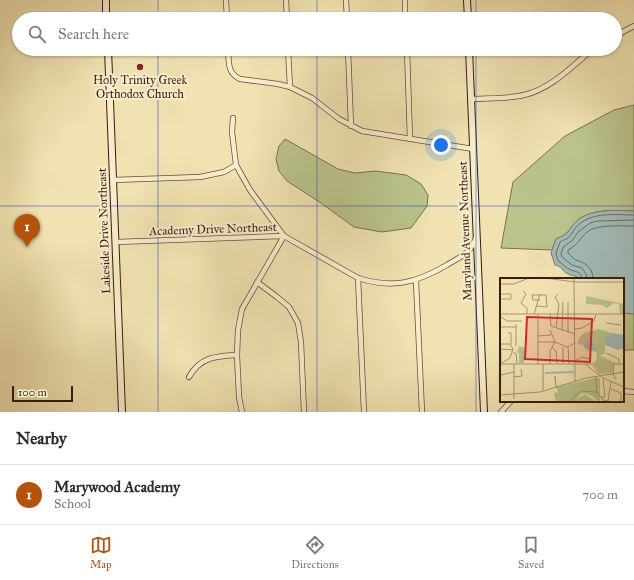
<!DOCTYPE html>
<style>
:root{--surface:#fff;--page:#f7f7f7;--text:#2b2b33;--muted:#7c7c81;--line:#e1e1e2;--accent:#b45309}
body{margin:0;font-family:"IM FELL Great Primer",serif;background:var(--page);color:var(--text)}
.scale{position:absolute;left:12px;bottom:10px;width:61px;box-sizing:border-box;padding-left:4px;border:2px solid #3d1c0f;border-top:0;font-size:11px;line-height:14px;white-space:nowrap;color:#3d1c0f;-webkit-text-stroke:3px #f5edcc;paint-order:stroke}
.you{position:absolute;left:441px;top:145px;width:14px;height:14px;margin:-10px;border:3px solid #fff;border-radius:50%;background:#1a73e8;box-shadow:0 0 0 6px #1a73e833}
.badge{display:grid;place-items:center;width:26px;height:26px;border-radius:50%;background:var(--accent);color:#fff;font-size:13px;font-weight:700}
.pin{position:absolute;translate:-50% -33px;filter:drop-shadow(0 1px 2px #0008)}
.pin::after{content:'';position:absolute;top:21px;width:14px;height:12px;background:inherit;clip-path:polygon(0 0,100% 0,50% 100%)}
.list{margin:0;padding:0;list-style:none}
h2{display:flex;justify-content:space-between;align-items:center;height:52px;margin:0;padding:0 16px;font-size:17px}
h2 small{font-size:13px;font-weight:400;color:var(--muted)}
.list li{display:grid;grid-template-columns:26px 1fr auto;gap:12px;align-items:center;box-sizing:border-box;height:60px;padding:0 16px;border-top:1px solid var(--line)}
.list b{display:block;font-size:15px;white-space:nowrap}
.list p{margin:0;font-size:13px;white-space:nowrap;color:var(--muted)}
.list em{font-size:13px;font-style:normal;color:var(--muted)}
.icon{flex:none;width:22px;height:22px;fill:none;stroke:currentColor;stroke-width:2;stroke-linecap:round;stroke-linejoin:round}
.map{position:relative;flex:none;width:634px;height:412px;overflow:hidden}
.search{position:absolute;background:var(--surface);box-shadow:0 1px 3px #0004;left:12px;right:12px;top:12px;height:44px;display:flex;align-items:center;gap:10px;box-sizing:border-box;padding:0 14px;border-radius:22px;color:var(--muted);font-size:15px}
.sheet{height:112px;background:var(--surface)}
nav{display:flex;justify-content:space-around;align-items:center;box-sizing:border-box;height:56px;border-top:1px solid var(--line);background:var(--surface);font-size:11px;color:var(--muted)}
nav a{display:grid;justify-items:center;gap:2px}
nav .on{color:var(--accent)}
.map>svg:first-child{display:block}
</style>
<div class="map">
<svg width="634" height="412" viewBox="0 0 634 412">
<rect width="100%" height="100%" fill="#f0e3b1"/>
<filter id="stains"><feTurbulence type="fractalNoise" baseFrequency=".005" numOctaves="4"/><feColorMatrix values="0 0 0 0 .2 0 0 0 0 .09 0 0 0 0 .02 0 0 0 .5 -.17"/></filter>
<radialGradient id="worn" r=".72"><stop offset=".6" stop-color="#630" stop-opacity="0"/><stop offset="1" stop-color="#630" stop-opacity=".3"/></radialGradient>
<g fill="#bac48c" stroke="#7c704e">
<path d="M634 105V211C617 210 593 209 579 219 574 223 571 228 567 233 564 236 560 237 556 239L552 250 501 248 513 182 565 136 614 110Z"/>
<path d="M285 139 338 169 355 173 376 171 406 175 421 184 428 195 427 206 411 228 382 232 354 227 321 203 287 181 279 171 276 159 279 146Z"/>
<path d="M623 313 634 314V350H623Z"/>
</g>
<path fill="#a1bbb8" stroke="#797b74" d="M634 211V314L623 313V279H580C574 274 574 277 568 274 562 271 562 266 555 265L551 253 556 239C560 237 564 236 567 233 571 228 574 223 579 219 593 209 617 210 634 211Z"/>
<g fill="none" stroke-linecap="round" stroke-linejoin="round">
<g stroke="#6f6c64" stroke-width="1">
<path d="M582 279C581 271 576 272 571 270 566 268 562 263 558 261L556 253 560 242C563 240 568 239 570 236 574 230 577 225 582 222 596 212 618 215 634 215"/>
<path d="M587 279 586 274 582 268 572 265 562 257 561 253 564 246 572 241 578 232 590 223 598 221 634 220"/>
<path d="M593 279C593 268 586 263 576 260 573 259 571 255 568 253V250C579 244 579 239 587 232 597 224 621 226 634 226"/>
</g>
<g stroke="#6a4e38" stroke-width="6">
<g id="street">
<path d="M226 0 227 19"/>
<path d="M286 0 287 19"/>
<path d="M346 0 347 19"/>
<path d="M405 0V19"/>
<path d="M615 36 634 26"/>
<path d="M228 49C229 62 227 73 240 79L278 84 290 87 312 98 339 119 362 131 473 149"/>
<path d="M288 49 290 87"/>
<path d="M348 49 351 126"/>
<path d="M407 49 410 139"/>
<path d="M471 99C488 98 507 99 524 95 551 89 572 66 593 49"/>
<path d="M233 118 232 132 236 165 250 190 284 236 242 309 238 330 237 355 239 397 242 412"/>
<path d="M113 180 200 177 224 172 236 165"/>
<path d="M116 242 284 236 358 278C393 289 416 283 447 265 454 260 465 256 470 249 473 246 474 242 476 238"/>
<path d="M358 278 364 412"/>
<path d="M416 281 422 412"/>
<path d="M257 282 277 297 289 307 298 323 301 342 304 412"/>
<path d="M189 377C200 357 216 356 237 355"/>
<path d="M623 391 634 392"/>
<path d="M501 412 511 401"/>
</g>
</g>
<g stroke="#3d1c0f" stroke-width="8">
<g id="secondary">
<path d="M106 0V19"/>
<path d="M467 0 468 19"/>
<path d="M108 49 122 412"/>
<path d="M469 49 484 412"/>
</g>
</g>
<use href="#street" stroke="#f5edcc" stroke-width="4.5"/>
<use href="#secondary" stroke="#f5edcc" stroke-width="6"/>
</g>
<path fill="none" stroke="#1d4ed8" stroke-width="1" stroke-opacity="0.55" d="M158 0V19M317 0V19M476 0V19M158 49V412M317 49V412M476 49V412M0 206H634"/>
<circle fill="#8f2418" stroke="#f5edcc" stroke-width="1.5" cx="140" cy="67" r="4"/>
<g text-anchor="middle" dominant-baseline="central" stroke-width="4" stroke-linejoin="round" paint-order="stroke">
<g font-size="12" fill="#3d1c0f" stroke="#f5edcc">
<text x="140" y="80">Holy Trinity Greek<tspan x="140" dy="14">Orthodox Church</tspan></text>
</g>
<g font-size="12" fill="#3d1c0f" stroke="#f5edcc">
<text transform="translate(213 229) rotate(-2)">Academy Drive Northeast</text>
<text transform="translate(104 231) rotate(-92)">Lakeside Drive Northeast</text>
<text transform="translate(465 231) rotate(-92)">Maryland Avenue Northeast</text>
</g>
</g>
<g transform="translate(500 278)">
<rect width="124" height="124" fill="#f0e3b1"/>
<path d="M86 18 124 26V36H120L119 26 114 25 107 30 102 27 86 26ZM98 51 112 55 105 59V75L100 78 116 85H94L97 81 95 65 87 63 83 67 77 66 79 60 84 55ZM19 68 26 70 24 85H19V76L17 74ZM92 87H114L112 95 99 96ZM95 100H100V124H97L95 120 90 117 85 115 81 116 76 121 85 116 96 124H56L54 115 58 114 56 109Z" fill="#bac48c"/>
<path d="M112 55 124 57V70L118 72 105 67V59ZM86 63 95 65 97 74 87 72 83 68Z" fill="#a1bbb8"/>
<path fill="none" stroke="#a1bbb8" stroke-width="2" d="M20 73 24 76 22 84M45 95 74 94"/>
<path fill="none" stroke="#a89370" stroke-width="1" d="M0 0V36M45 0 75 4H124M74 0 75 103M0 6H14L29 0M23 13 26 16 21 25 27 30V36M0 21H11V16H0M68 24V55M37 28 47 29 46 17H32L33 22H40M0 36 1 86M0 36H124M34 36 40 16M38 36V86M50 36 51 48 75 56M1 39 7 43H22M106 45 121 47M16 46V68M1 49H16M56 49 59 26 55 19 58 16M75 51 82 50 94 43 96 36M62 53 63 24M8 55H11V66M38 58 51 57M38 64H55L67 69 75 65M1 66H10L13 71 10 80 2 85M52 69 56 73 57 86M63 69V86M68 69 69 86M1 71 13 72M13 75H16L17 86M106 75 119 81V86M75 83 82 79 90 81M0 86H124M14 86V121M43 86V112M50 86V73L55 64 50 52M85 86 103 100 124 109M114 86 113 96 116 101M14 99 22 98 21 91M96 99 97 114M55 100V98L56 109M0 105 1 97 14 94M111 111 121 115V124M97 114 103 122 112 124M0 117 40 114 86 100 124 94M101 120 105 118 103 101M108 123 111 104M69 124 81 113 97 114"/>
<path fill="#d62828" fill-opacity="0.15" stroke="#d62828" stroke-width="2" d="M27 39 92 41 90 84 25 81Z"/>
<rect width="124" height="124" fill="none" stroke="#3d1c0f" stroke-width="2"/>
</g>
<rect width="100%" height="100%" filter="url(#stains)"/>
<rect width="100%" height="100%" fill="url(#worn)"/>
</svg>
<div class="scale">100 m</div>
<div class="you"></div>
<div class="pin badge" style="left:27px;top:247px">1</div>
<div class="search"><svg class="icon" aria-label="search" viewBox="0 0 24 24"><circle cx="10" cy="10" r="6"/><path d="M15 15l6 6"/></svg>Search here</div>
</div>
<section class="sheet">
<h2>Nearby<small></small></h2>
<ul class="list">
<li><span class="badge">1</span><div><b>Marywood Academy</b><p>School</p></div><em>700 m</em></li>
</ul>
</section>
<nav>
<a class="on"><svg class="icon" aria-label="map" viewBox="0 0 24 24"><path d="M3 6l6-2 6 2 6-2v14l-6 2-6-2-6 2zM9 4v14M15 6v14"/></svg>Map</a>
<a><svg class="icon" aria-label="directions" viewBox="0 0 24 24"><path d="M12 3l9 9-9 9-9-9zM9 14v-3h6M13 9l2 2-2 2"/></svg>Directions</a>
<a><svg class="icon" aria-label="saved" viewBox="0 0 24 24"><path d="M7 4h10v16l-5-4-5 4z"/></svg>Saved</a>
</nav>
